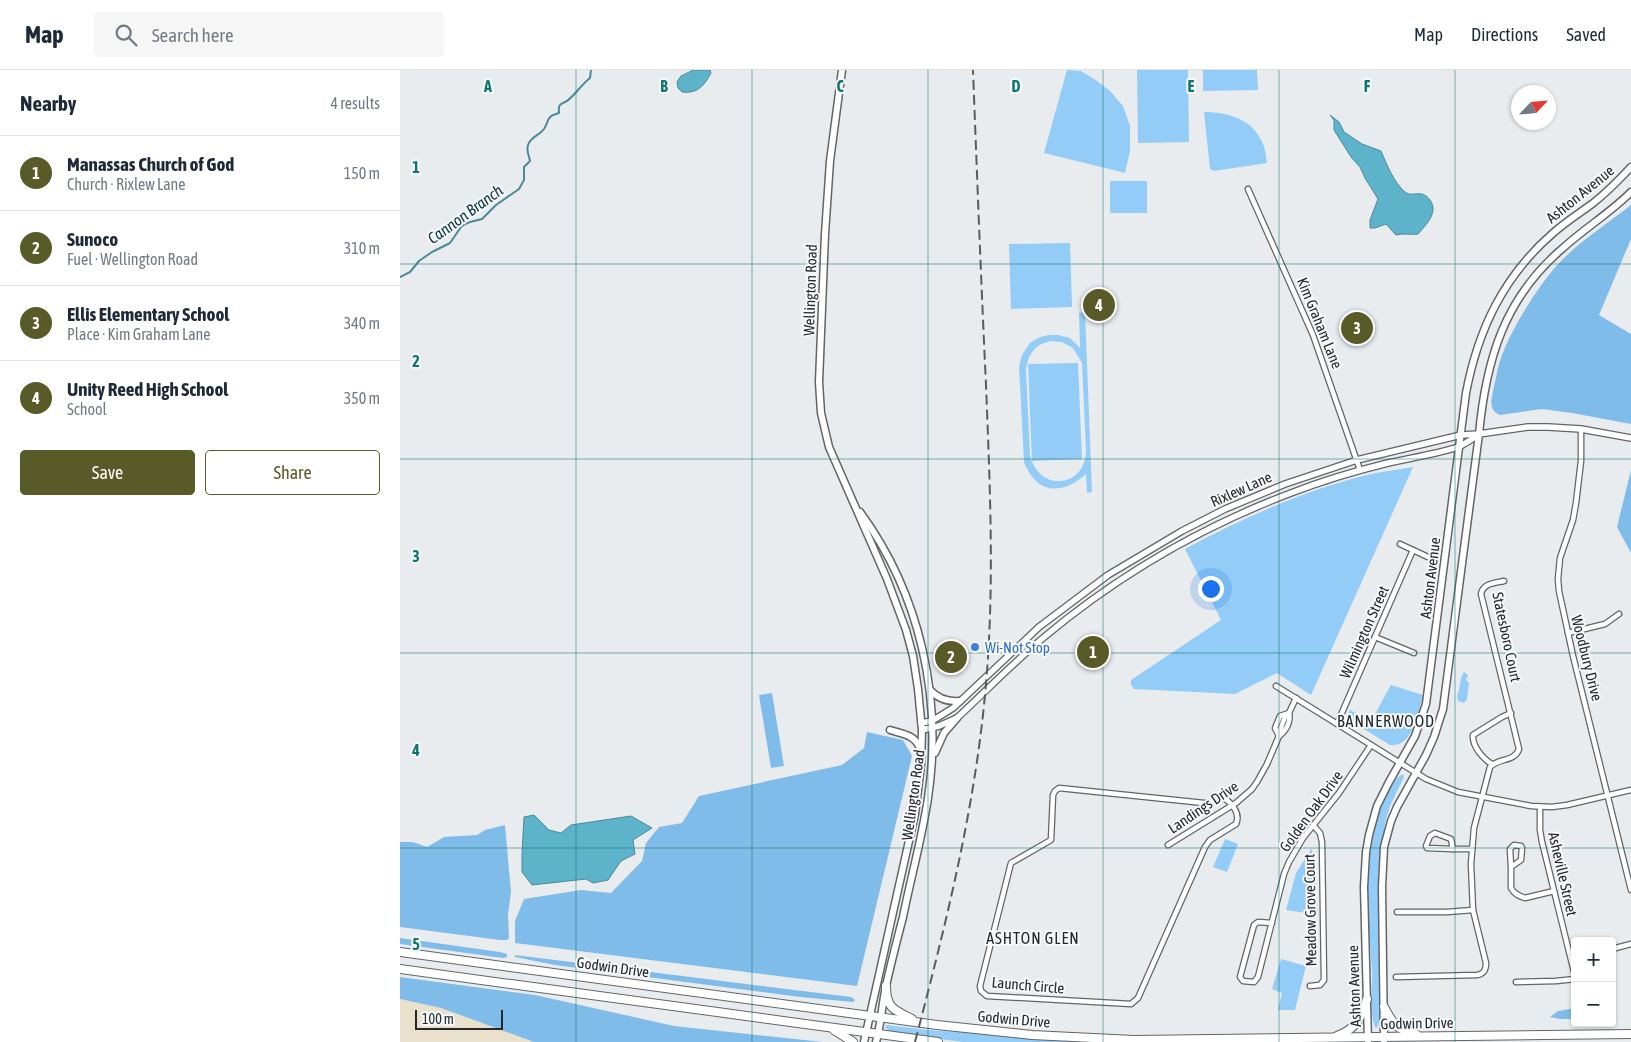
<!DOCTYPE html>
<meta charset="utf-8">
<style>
:root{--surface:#fff;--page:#f6f6f7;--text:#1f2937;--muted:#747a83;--line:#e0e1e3;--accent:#585a27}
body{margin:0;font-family:"Asap Condensed",sans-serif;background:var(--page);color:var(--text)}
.controls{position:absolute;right:15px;bottom:15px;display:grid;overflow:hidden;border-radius:5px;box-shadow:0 1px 4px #0004}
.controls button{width:45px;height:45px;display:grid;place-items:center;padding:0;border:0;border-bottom:1px solid var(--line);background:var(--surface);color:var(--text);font:25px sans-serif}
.compass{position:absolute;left:1111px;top:15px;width:45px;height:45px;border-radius:50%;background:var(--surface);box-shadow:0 1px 4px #0004;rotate:64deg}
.scale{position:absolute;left:15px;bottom:12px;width:88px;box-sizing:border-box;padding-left:5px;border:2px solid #262728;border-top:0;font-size:14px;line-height:18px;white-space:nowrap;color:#262728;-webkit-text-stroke:4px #f6f9fc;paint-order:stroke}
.you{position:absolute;left:810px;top:518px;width:18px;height:18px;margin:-12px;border:4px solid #fff;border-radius:50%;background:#1a73e8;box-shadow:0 0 0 8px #1a73e833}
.badge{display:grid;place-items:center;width:32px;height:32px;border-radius:50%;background:var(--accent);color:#fff;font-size:16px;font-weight:700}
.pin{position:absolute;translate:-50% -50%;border:2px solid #fff;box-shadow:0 1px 5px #0006}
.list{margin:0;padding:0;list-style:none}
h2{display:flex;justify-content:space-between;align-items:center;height:65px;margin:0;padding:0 20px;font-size:21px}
h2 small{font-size:16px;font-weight:400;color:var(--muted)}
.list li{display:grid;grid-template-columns:32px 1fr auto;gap:15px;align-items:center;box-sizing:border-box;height:75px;padding:0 20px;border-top:1px solid var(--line)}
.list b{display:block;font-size:19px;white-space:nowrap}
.list p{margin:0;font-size:16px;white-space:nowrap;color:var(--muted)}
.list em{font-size:16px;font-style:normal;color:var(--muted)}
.actions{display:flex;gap:10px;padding:15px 20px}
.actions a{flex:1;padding:11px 0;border:1px solid var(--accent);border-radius:5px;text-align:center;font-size:18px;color:var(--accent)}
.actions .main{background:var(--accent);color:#fff}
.icon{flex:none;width:28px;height:28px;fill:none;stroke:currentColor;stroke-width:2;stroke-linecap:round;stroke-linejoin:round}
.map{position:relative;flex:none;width:1231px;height:972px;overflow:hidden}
header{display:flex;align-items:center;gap:30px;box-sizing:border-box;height:70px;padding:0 25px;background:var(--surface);border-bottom:1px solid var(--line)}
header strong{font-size:24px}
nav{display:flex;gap:28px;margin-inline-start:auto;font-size:18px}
.search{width:350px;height:45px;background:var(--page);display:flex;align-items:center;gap:12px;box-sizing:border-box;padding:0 18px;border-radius:5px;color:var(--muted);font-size:19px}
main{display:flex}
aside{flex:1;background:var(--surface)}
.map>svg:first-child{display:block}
</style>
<header>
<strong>Map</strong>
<div class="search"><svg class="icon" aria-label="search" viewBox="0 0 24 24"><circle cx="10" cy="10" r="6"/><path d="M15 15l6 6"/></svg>Search here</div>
<nav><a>Map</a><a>Directions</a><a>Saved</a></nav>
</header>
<main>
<aside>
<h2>Nearby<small>4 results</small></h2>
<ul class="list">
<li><span class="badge">1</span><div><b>Manassas Church of God</b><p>Church · Rixlew Lane</p></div><em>150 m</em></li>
<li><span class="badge">2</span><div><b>Sunoco</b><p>Fuel · Wellington Road</p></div><em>310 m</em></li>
<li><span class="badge">3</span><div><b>Ellis Elementary School</b><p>Place · Kim Graham Lane</p></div><em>340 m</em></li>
<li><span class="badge">4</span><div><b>Unity Reed High School</b><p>School</p></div><em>350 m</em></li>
</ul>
<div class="actions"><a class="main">Save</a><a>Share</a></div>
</aside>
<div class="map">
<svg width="1231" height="972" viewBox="0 0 1231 972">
<rect width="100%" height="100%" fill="#e9ecef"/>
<path fill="#eae1cc" d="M0 929 41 938 134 972H0Z"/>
<g fill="#92ccf7" fill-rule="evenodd">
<path d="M667 0 681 1 697 11 710 21 723 36 730 56V81L725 103 644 83Z"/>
<path d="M737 0H788L789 72 738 73Z"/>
<path d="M803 0H857L858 20 803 21Z"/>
<path d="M804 42C825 42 851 48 861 70 865 76 866 85 867 93L814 101 810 99Z"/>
<rect x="710" y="111" width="37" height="32"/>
<path d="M670 173 672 237 611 239 609 174Z"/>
<path d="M685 242 692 422 687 423 686 404C662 426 636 424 624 392L619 296 622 285 630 273 638 268 648 265H658L670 268 680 278 679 243ZM651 271 662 272 673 278 682 293 686 381C685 418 639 423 630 385L626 300C628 284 635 274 651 271Z"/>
<path d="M678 293 682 389 632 391 628 294Z"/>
<path d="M1013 397 911 625 877 603 835 624 734 619 731 615V610L821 550 785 479C843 448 903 421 967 405 982 401 998 400 1013 397Z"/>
<path d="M1064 602 1068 605 1066 610 1069 613 1067 629 1064 633 1058 631 1057 626C1061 618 1059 608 1064 602Z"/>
<path d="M991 615 1023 625C1018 642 1013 678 990 675L946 648 950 640 971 651Z"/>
<path d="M1003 704 1004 707 990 736 985 753 980 791 978 828 981 943 979 954 976 959C968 943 973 919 972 902 968 843 961 792 982 735 986 724 992 709 1003 704Z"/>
<path d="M825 769 838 774 827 802 813 797Z"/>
<path d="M912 778 918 845 886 840 896 803Z"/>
<path d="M881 889 906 896 895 940H878L882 923 872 919Z"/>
<path d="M486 955 538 961 571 962 683 972H562L490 962 485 957Z"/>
</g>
<g fill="#80bce9">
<path d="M1231 135V169L1199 245 1231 264V354L1172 343 1142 339 1100 345C1087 340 1092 327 1094 316 1096 309 1097 301 1099 294 1108 263 1140 212 1162 190 1183 169 1208 153 1231 135Z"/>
<path d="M1231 400V483L1217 457Z"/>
<path d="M372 623 384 696 371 698 359 625Z"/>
<path d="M467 662 503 670 512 686 457 916 115 873V851L124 829 181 820 211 823 242 791 246 773 259 757 282 753 299 726 442 695 464 678Z"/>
<path d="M105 755 111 822 108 844 109 868 107 870H100L0 857V772H13L27 777 44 767 77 765 85 760Z"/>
<path d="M0 868 100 882 107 884V887L103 888 0 874Z"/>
<path d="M115 885 451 927 455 930 453 932 400 927 155 895 115 887Z"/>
<path d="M0 907 135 925 274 956 423 972H134L41 938 0 929Z"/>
<path d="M1175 938V949H1160L1150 947 1158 941Z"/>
</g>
<g fill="#5db4ca" stroke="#4c8a99">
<path d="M293 0H310L311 3C304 16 297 24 282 22L278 18 277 12 281 6Z"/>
<path d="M930 45 939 52 944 62 962 74 981 81C986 93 994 113 1005 122 1010 126 1015 123 1021 124 1024 124 1028 127 1030 130 1039 142 1026 155 1018 164 1010 165 1003 163 996 165L986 154 975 158H970V150L978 129 965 108 960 97 951 87 934 60V50Z"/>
<path d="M134 745 149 760 161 763 171 755 231 746 252 758 233 770 235 784 221 791 208 810 193 813 186 809 132 815 122 802V783L124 747Z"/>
</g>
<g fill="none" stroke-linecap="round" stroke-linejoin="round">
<path stroke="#4c8a99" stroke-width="2" d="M0 207 10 202 19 191 32 182 50 173 61 157 65 154 70 152 82 149 96 135 119 119 124 110V97L130 91C129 85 126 81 128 75 131 66 139 66 144 59 150 50 145 47 159 43 159 39 158 37 160 35 162 33 165 32 167 31 176 24 181 15 190 8L191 0"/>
<g stroke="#626568" stroke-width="7">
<g id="minor">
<path d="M848 119 913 265 960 400"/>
<path d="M1181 359V391L1176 433 1173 450 1160 488 1158 509 1159 521 1173 586 1231 820"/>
<path d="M1000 474 1028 487"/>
<path d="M1168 563 1205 554 1219 544"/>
<path d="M975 567 1014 583"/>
<path d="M876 616 1026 709 1058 722 1131 736 1152 737 1167 735 1231 720"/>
<path d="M937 654 1013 480"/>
<path d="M879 666 875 658 880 646 889 643"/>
<path d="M879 666C886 661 891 652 889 643"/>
<path d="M1092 694C1083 689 1072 676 1073 665L1102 647 1111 643"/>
<path d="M659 718 804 733H809L821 727C831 731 841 743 836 754L810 770 805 777 738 928 731 934 587 926 581 921 580 916 611 793 651 770 653 725 655 721Z"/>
<path d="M1140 737V760L1142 772 1175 906"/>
<path d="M1035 763 1051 769 1053 779 1027 778 1026 776 1030 766Z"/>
<path d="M768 775 836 733 852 719 857 712 867 694 879 666 880 660 885 647 889 643 896 628"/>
<path d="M1053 779H1072"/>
<path d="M1111 797 1110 779 1114 775 1121 776 1122 778 1121 790 1111 797V818C1114 824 1119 826 1125 828L1154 821"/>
<path d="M997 842H1047L1073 840"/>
<path d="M872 853 858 852 854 855 840 907 843 911 854 912 858 907 884 804 889 792 903 768 939 723 971 675"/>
<path d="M1212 879 1231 874"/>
<path d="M996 907 1077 905C1084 904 1086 900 1086 893L1073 840 1071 794 1074 758 1090 697C1098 688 1115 692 1119 679L1081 524C1083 513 1095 513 1104 511"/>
<path d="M1116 912 1156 911 1175 909"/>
<path d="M910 916 920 915 924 910 922 772 920 763 913 755"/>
</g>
</g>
<g stroke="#626568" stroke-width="8">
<g id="tertiary">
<path d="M521 653 532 651 553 638 639 557 708 505 782 461 825 439 885 414 957 390 1061 365 1079 364 1128 357H1148L1181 359 1231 368"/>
<path d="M522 660 539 656 557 648C586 621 613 593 643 568 717 506 801 457 891 423 922 411 955 401 988 393 1010 388 1037 384 1058 377 1065 374 1072 369 1078 365"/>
</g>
</g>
<g stroke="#626568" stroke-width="9">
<g id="secondary">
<path d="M442 0 430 91 425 164 419 312 421 343 429 377 487 509 506 560 513 586 518 619 522 660 521 695 515 744 464 972"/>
<path d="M460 442C520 524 543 628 528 728 522 768 511 807 503 847 497 870 491 893 486 916 482 935 481 954 476 972"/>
<path d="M530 620C538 629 548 632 560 631"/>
<path d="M490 660C503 664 516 665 520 679"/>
<path d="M535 683 544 663 557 648"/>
<path d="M968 972 964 817 966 782 969 765 977 736 989 712 1015 666 1026 634 1066 323C1078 260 1103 207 1152 164 1164 153 1178 144 1192 134 1206 123 1219 110 1231 97"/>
<path d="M984 972 982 817 984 777 991 751 997 737 1026 685 1034 667 1043 639 1079 364C1086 290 1104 228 1163 178 1185 158 1210 143 1231 122"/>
</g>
</g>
<g stroke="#626568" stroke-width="10">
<g id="primary">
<path d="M0 882 537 955 632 965 734 970 1231 964"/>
<path d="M0 899 538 972"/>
<path d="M486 916C486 938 494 940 512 949"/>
<path d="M984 937C994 956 995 958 1016 964"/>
<path d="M434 960 453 972"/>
<path d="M937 966C956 959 961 948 967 929"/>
</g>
</g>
<use href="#minor" stroke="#fff" stroke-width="4.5"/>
<use href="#tertiary" stroke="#fff" stroke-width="5.5"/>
<use href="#secondary" stroke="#fff" stroke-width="6"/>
<use href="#primary" stroke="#fff" stroke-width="8"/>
<path stroke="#5a5c5e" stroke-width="2" stroke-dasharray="10 5" stroke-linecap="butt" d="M515 972C545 857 574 743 585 625 595 521 590 418 586 315 581 210 577 105 573 0"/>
</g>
<path fill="none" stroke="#0f766e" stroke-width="1" stroke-opacity="0.55" d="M176 0V972M352 0V972M528 0V972M703 0V972M879 0V972M1055 0V972M0 194H1231M0 389H1231M0 583H1231M0 778H1231"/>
<circle fill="#3f7fe0" stroke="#f6f9fc" stroke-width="2" cx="575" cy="577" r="5"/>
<g text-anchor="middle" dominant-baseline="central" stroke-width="4" stroke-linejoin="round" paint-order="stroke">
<g font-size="15" fill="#262728" stroke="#f6f9fc">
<text transform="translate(1180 124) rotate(-39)">Ashton Avenue</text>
<text transform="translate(410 220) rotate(-88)">Wellington Road</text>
<text transform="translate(920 253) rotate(68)">Kim Graham Lane</text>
<text transform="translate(841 419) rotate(-24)">Rixlew Lane</text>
<text transform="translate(1030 508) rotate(-83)">Ashton Avenue</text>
<text transform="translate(964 562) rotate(-66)">Wilmington Street</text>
<text transform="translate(1107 567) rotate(78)">Statesboro Court</text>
<text transform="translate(1187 588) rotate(76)">Woodbury Drive</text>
<text transform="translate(513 725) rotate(-82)">Wellington Road</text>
<text transform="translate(803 737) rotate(-34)">Landings Drive</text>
<text transform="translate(911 741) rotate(-54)">Golden Oak Drive</text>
<text transform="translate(1163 804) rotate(77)">Asheville Street</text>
<text transform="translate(910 840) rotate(-91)">Meadow Grove Court</text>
<text transform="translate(213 897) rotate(8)">Godwin Drive</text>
<text transform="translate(628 915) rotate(5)">Launch Circle</text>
<text transform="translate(954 916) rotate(-92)">Ashton Avenue</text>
<text transform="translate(614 949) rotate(5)">Godwin Drive</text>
<text transform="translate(1017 953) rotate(-1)">Godwin Drive</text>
</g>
<g font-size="15" fill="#366cbe" stroke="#f6f9fc" text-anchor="start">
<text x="585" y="577">Wi-Not Stop</text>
</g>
<g font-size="16" font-style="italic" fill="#09343d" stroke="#f6f9fc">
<text transform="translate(65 144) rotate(-36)">Cannon Branch</text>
</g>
<g font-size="16" letter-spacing="1" fill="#262728" stroke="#f6f9fc">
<text x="986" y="651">BANNERWOOD</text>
<text x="633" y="868">ASHTON GLEN</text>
</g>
</g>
<g font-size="16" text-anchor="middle" font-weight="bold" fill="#0f766e" stroke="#f6f9fc" stroke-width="4" stroke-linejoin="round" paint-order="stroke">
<text x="88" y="22">A</text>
<text x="264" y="22">B</text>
<text x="440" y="22">C</text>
<text x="616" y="22">D</text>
<text x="791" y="22">E</text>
<text x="967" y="22">F</text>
<text x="16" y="103">1</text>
<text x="16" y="297">2</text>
<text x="16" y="492">3</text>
<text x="16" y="686">4</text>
<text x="16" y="880">5</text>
</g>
</svg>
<div class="controls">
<button>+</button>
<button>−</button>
</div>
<svg class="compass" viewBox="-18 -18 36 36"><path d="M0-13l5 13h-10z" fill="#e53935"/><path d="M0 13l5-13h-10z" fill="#747a83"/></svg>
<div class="scale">100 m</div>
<div class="you"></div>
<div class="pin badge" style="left:693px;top:582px">1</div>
<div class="pin badge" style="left:551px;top:587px">2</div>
<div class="pin badge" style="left:957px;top:258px">3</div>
<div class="pin badge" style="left:699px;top:235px">4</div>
</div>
</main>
